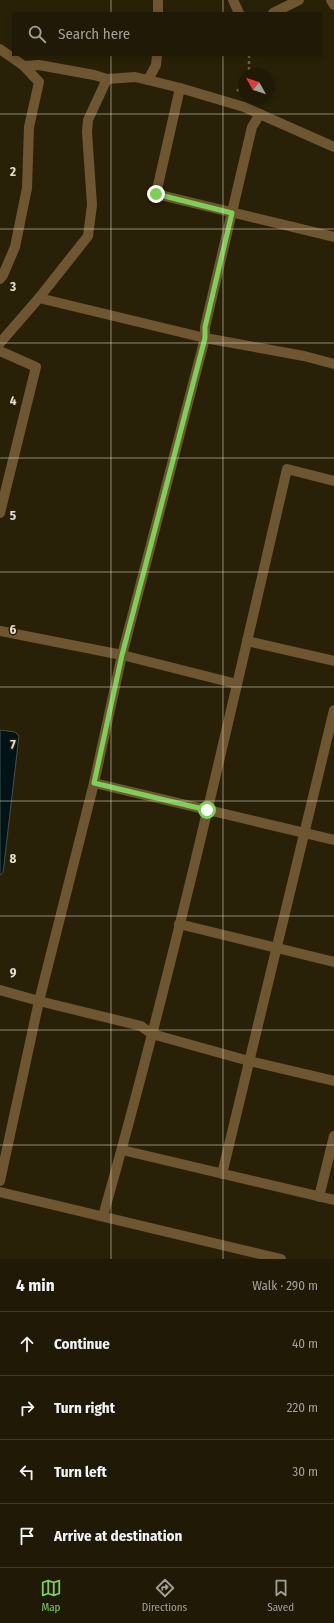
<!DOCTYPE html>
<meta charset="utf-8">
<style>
:root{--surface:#1f1905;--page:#2c2613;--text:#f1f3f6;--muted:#a1a09a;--line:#3c3827;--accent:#7bd156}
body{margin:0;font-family:"Fira Sans Condensed",sans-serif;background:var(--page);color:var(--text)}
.compass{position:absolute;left:238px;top:68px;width:36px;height:36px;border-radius:50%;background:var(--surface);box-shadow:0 2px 6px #0003;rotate:309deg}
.stop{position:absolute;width:12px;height:12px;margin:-9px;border:3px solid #7bd156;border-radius:50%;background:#fff}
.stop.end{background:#7bd156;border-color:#fff;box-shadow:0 1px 4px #0008}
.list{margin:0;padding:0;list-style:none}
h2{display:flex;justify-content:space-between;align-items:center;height:52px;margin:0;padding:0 16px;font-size:17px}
h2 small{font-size:13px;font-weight:400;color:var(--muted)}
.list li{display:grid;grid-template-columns:26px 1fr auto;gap:12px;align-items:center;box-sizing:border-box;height:64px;padding:0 16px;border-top:1px solid var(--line)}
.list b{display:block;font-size:15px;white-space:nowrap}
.list em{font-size:13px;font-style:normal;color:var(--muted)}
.icon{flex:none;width:22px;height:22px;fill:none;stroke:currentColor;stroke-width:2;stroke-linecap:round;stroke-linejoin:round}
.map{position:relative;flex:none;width:334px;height:1259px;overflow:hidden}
.search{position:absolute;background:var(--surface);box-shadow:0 2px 6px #0003;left:12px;right:12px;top:12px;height:44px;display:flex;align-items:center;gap:10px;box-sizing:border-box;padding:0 14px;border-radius:0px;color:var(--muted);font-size:15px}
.sheet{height:308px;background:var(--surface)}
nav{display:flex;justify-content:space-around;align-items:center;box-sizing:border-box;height:56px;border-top:1px solid var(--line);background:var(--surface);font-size:11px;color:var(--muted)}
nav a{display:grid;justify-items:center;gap:2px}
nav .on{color:var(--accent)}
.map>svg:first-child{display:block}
</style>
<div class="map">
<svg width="334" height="1259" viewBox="0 0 334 1259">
<rect width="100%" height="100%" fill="#292107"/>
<path fill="#001316" stroke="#44504e" d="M0 730 15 732 19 736 3 873 0 875Z"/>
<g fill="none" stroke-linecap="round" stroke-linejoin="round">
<g stroke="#69624c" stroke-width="2.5" stroke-dasharray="3 3" stroke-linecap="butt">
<path d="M249 55V74"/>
<path d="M237 91 244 85"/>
</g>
<g stroke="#6e5630" stroke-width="10">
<path d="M233 0 239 13"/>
<path d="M331 0 334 5"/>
<path d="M158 13V0"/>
<path d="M273 13 299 0"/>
<path d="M0 49 24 66 39 82 29 127 27 188 15 247 3 275 0 279"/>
<path d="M24 66 39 65 94 75 107 79 135 77 148 80 156 65 157 55"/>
<path d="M148 80 180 88"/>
<path d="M334 147 244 107 180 88 156 194 334 237"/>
<path d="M39 298 205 338V327L252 127 260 114"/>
<path d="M0 343 39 298 88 236 92 205 87 132 88 120 107 79"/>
<path d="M0 351 36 367 0 513"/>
<path d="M0 631 122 655 237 684"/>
<path d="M247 641 334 661"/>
<path d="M94 783 334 840"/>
<path d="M179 924 334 962"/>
<path d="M39 1001 141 1026 152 1034 249 1061 334 1081"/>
<path d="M122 1150 334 1200"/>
<path d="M222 1174 334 710"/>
<path d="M0 1192 281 1259"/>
<path d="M319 1197 334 1136"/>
<path d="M103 1216C173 969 229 719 287 469L334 481"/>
</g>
<g stroke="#6e5630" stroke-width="10">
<path d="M0 990 39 1001"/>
<path d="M0 1181 39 1001 94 783 122 655 205 338 304 356 334 364"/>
</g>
</g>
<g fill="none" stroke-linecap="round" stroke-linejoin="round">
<path stroke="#7bd156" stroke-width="5" d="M156 194 232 213 205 327V338L122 655 94 783 207 810"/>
</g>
<path fill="none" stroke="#e3dfcf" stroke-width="1" stroke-opacity="0.55" d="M111 0V13M223 0V13M111 55V1259M223 55V1259M0 114H334M0 229H334M0 343H334M0 458H334M0 572H334M0 687H334M0 801H334M0 916H334M0 1030H334M0 1145H334"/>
<g font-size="13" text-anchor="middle" font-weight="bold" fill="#e3dfcf" stroke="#292107" stroke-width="3" stroke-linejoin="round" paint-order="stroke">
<text x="13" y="176">2</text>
<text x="13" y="291">3</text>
<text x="13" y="405">4</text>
<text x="13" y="520">5</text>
<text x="13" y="634">6</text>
<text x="13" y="749">7</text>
<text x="13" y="863">8</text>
<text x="13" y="977">9</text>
</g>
</svg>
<svg class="compass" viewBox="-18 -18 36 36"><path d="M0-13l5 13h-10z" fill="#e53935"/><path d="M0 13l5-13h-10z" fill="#a1a09a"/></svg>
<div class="stop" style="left:207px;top:810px"></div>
<div class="stop end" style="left:156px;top:194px"></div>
<div class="search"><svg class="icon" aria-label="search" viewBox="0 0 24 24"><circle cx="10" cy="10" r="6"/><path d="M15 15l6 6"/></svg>Search here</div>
</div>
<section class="sheet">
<h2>4 min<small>Walk · 290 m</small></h2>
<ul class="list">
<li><svg class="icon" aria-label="ahead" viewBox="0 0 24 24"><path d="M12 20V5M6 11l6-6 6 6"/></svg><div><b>Continue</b></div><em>40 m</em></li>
<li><svg class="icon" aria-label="right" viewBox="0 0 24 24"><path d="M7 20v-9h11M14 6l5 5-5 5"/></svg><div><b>Turn right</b></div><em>220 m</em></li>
<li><svg class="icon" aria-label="left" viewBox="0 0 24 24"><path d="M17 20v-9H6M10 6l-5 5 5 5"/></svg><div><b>Turn left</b></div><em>30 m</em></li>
<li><svg class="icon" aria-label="arrive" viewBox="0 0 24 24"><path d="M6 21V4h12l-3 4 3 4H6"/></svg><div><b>Arrive at destination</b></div></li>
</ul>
</section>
<nav>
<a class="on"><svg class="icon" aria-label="map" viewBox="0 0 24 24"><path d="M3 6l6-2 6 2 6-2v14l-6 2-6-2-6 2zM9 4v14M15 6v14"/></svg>Map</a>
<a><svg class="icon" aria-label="directions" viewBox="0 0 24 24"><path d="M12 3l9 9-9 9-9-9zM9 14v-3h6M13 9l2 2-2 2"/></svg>Directions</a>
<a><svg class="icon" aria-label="saved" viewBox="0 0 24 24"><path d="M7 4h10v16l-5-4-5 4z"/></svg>Saved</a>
</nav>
